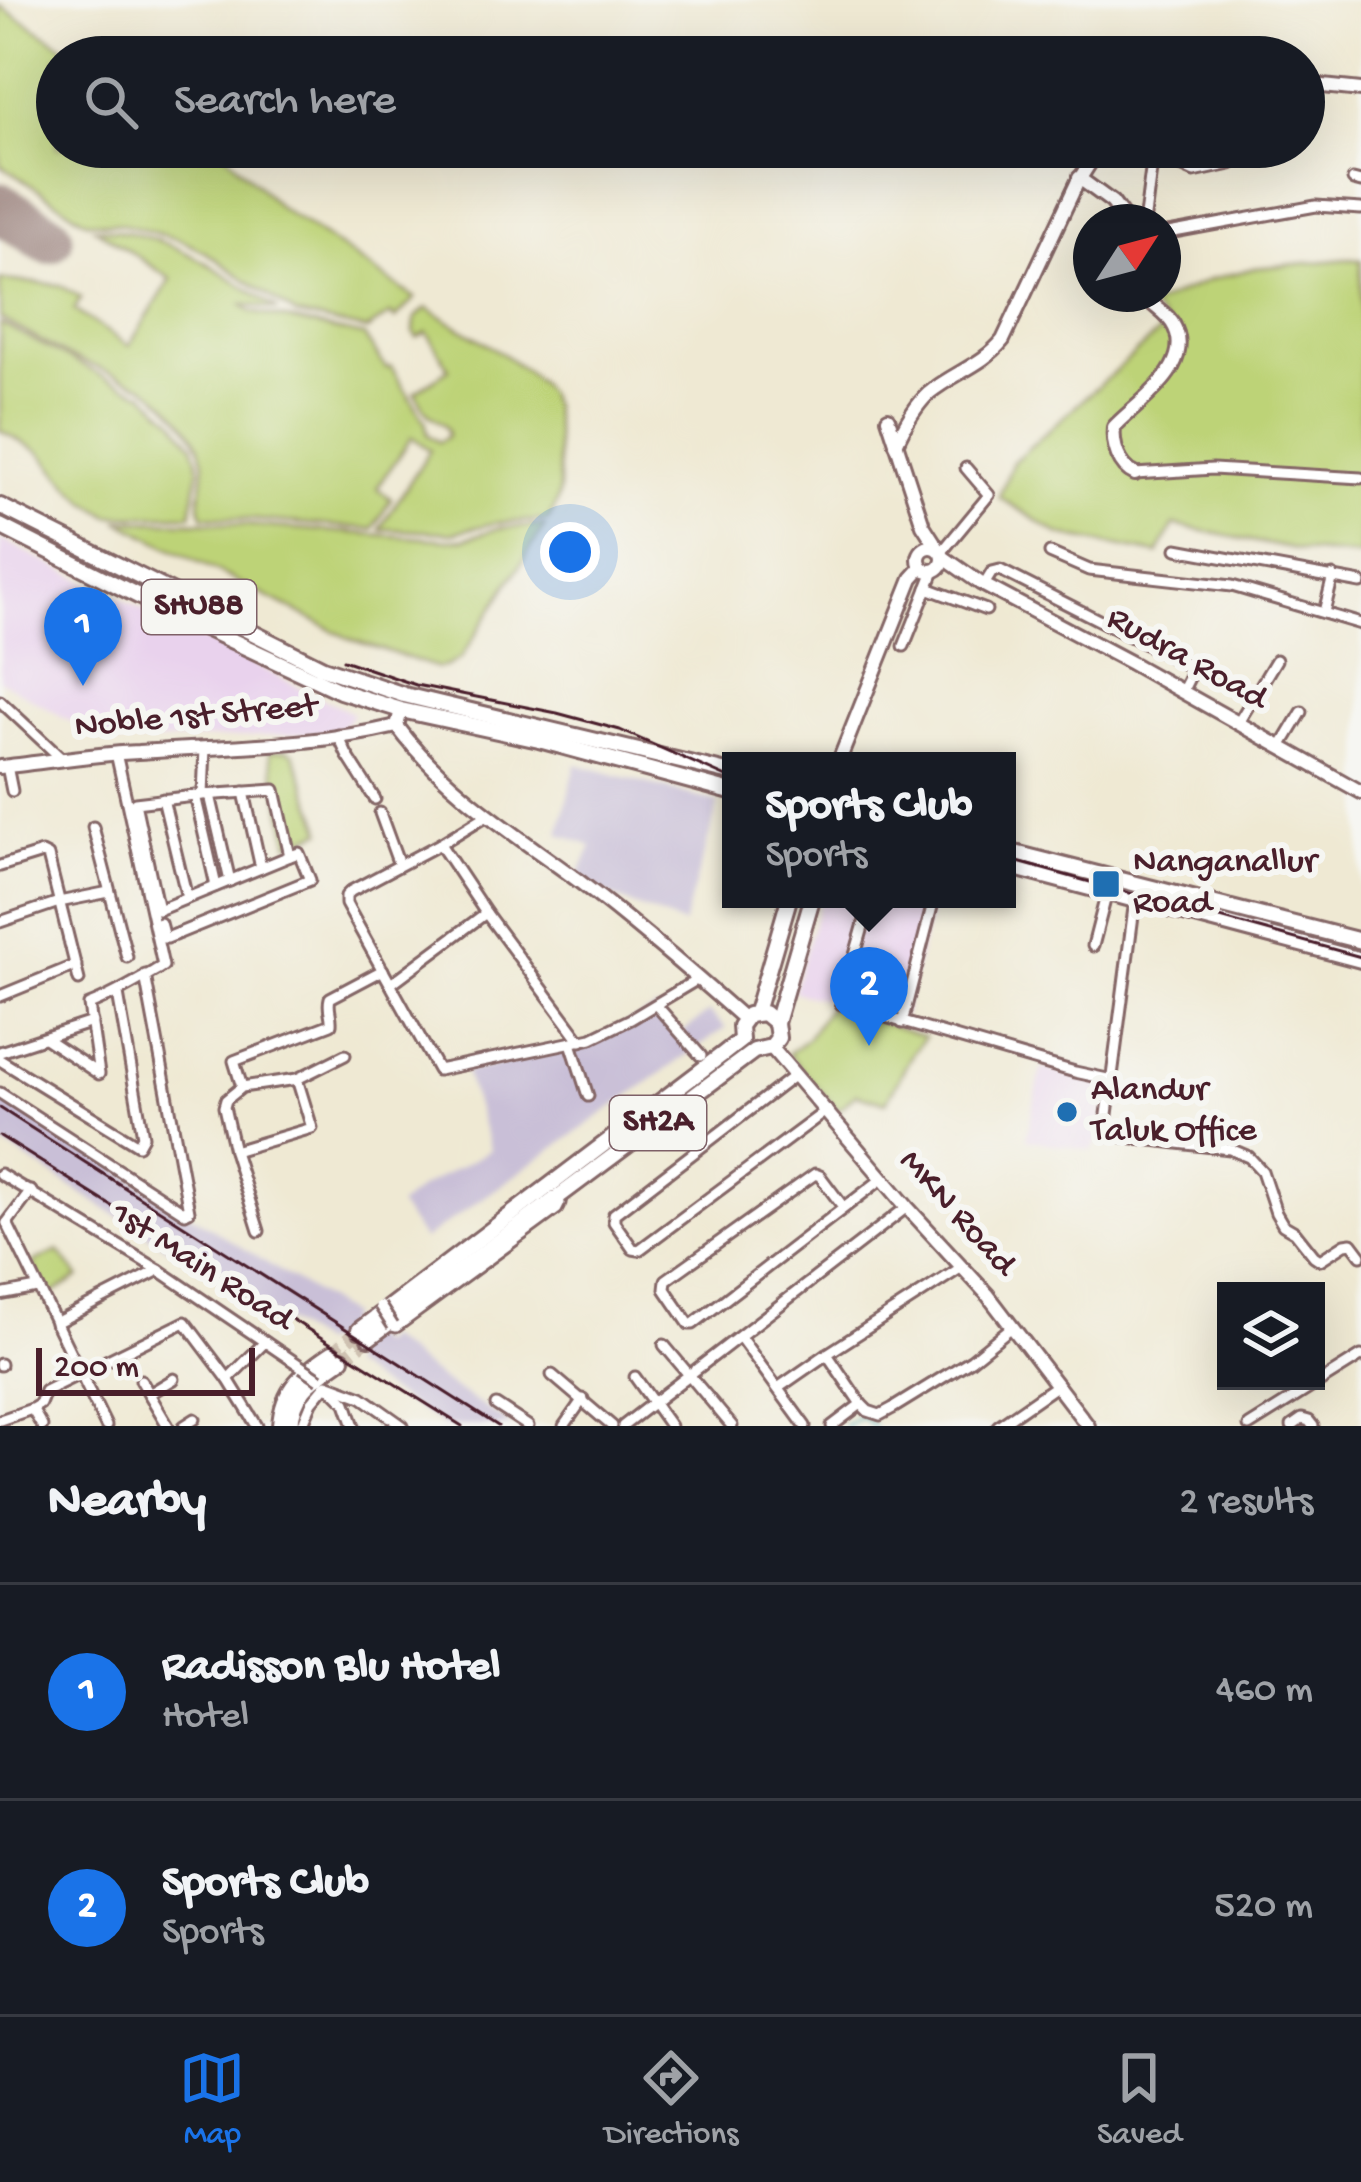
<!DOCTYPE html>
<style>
:root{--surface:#171b24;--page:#242831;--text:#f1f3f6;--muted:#9ea1a6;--line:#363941;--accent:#1a73e8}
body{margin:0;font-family:"Gochi Hand",sans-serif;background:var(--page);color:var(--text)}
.controls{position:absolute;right:36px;bottom:36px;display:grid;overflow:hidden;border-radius:0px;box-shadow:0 12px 48px #0002}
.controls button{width:108px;height:108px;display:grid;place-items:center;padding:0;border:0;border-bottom:3px solid var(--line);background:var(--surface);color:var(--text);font:60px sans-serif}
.compass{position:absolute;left:1073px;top:204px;width:108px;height:108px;border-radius:50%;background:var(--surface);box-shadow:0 12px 48px #0002;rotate:54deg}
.scale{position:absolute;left:36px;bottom:30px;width:219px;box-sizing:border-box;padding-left:12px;border:6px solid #4a1f2b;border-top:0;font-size:33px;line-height:42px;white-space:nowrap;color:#4a1f2b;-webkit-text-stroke:9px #f6f6f2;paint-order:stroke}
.you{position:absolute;left:570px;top:552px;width:42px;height:42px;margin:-30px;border:9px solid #fff;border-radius:50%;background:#1a73e8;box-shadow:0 0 0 18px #1a73e833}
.badge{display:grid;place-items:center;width:78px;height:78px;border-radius:50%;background:var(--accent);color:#fff;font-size:39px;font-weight:700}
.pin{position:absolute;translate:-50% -99px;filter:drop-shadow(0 3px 6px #0008)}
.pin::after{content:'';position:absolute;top:63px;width:42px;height:36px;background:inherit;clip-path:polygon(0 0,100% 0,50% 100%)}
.popup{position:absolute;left:722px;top:752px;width:294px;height:156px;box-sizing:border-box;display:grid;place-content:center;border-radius:0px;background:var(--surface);filter:drop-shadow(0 3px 9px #0005);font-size:39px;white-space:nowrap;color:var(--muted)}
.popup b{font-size:45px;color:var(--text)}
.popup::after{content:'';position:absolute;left:50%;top:100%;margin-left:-24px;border:24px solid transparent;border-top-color:var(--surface)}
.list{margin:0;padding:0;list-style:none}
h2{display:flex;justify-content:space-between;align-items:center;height:156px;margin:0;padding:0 48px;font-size:51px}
h2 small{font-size:39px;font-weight:400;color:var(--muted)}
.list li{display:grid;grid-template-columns:78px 1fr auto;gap:36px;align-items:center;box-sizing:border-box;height:216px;padding:0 48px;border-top:3px solid var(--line)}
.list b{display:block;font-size:45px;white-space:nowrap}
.list p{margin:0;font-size:39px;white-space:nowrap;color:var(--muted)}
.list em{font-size:39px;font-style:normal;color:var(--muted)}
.icon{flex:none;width:66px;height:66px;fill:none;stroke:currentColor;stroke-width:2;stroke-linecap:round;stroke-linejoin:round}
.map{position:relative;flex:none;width:1361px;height:1426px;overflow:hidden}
.search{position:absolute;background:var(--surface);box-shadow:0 12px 48px #0002;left:36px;right:36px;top:36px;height:132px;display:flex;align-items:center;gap:30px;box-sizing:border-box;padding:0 42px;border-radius:66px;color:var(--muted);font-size:45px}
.sheet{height:588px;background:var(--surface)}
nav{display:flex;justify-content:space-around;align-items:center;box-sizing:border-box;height:168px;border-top:3px solid var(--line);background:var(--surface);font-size:33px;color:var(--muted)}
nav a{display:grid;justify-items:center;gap:6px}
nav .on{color:var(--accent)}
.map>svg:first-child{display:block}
</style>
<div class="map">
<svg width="1361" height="1426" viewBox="0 0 1361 1426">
<rect width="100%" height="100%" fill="#f6f6f2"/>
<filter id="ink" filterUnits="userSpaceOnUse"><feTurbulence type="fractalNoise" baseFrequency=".00833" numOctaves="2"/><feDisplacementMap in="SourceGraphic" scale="24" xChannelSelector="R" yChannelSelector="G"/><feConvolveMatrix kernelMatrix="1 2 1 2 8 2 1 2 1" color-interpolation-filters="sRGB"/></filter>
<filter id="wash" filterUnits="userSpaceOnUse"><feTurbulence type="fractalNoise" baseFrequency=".004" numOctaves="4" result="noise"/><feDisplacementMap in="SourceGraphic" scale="48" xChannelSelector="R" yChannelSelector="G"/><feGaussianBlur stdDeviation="2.7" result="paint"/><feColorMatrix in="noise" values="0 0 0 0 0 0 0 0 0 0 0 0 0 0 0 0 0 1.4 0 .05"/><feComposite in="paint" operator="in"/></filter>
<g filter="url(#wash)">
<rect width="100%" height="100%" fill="#efe9d3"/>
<g fill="#e9d2ed">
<path d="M0 539 354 714 337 732 109 744 0 680Z"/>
<path d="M821 899H934L903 1017 793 992Z"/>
<path d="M1042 1067 1104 1085 1101 1138 1091 1151 1026 1139Z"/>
</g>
<g fill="#c9bfd7">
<path d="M576 764 719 803 683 925 593 889 577 878 592 846 559 834Z"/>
<path d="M657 1008 680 1034 709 1012 726 1028 423 1240 398 1206 420 1188 490 1150 465 1072 579 1047Z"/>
<path d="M0 1094 349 1315 345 1321 379 1345 385 1338 443 1381 513 1426H444L348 1366 351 1360 324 1341 320 1344 0 1142Z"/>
</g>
<g fill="#bdd377" stroke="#847951" stroke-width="3">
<path d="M0 6 81 57H57V147H220L279 207 415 298 395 319 391 314 367 330 296 315 207 253 181 240 122 224 86 221 0 165Z"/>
<path d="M95 228C167 232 221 270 278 310L241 304 252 312 364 336 386 368 391 367 425 421 428 435 439 442 448 436C447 420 437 423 428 413 423 408 419 399 415 392L449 369 427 332 417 337 414 333 415 318 427 308C457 327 531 365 547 394 556 412 555 439 557 458 560 482 562 500 548 520L494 523 453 533 380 529 430 450 412 437 377 488 391 499 373 529 204 516C195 502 203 487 204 470 205 438 170 403 144 386L70 357 0 318V280L60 285 81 298 74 310 129 346 171 279Z"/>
<path d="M1348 259 1361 260V556L1300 551 1174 525 1158 554 1060 535 999 497 1013 462 1167 325 1150 307 1209 280 1255 268Z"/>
<path d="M0 323 104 377 144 393 175 421 193 445 197 458 199 469 191 515 110 516 87 502 70 486 40 452 0 430Z"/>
<path d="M118 521 204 522 450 540 464 539 499 528 545 526 461 658 447 666 438 668 350 639Z"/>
<path d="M288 750 294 754 323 831 290 844 269 751Z"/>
<path d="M830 1005 925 1037 913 1052 886 1102 856 1094 838 1110 788 1054 807 1039Z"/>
<path d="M58 1251 79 1277 47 1297 33 1263Z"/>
</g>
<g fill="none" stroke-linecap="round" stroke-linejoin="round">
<path stroke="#43b1c0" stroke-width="3" d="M844 1426 860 1416 874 1426"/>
<path stroke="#9c847f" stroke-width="51" d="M0 208 48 238"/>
</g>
</g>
<g filter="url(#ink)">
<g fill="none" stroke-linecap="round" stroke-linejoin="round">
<g stroke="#cec1b1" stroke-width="14" stroke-dasharray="14 7" stroke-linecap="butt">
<path d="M332 1353 359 1330"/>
<path d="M342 1359 369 1338"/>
</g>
<g stroke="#846666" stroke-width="15">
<g id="street">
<path d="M1148 147 1152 153 1194 172 1231 164 1259 147"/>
<path d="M1353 180 1361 182"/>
<path d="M1144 222C1148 199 1149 177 1154 154"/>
<path d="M1163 234 1316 206 1361 209"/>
<path d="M1135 474 1213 469 1361 478"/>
<path d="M1177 549 1361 583"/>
<path d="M941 553 989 495 966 468"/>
<path d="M1050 553 1089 570 1232 586 1361 624"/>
<path d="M984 585 992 572 1000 570 1189 666 1192 672 1182 692"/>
<path d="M927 588 986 610"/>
<path d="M1324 612 1333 576"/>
<path d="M904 646 934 571"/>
<path d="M0 701 63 760"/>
<path d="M1238 723 1276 660"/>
<path d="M338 735 347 755 375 799"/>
<path d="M1281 747 1302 712"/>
<path d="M7 766 12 791"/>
<path d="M244 792 261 868"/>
<path d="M195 795 216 886"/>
<path d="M203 795 275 790 290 856 158 910 135 803 203 795 205 748"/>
<path d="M210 795 230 881"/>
<path d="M163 799 187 898"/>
<path d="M380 813 399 865"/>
<path d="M489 814 440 844 351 891 346 896V904L438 1070 592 1038 631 1019 698 979"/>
<path d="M93 827 127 957"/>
<path d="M440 844 486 913 581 1041"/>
<path d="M0 866 42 853 48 856 79 980"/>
<path d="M871 899 841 1004 1075 1072 1112 1080"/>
<path d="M1135 900 1106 1122 1108 1135 1230 1149 1249 1157 1262 1171 1276 1213 1283 1225 1295 1232 1314 1256 1320 1260 1345 1244 1352 1243 1361 1255"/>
<path d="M0 922 59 902 109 892"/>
<path d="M160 923 164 938H167L310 880 299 853 290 856"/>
<path d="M1093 946 1107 892"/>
<path d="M392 983 486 913"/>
<path d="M0 996 76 965"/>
<path d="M656 1005 701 1056"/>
<path d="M902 1023 934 899"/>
<path d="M45 1038 99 1074 89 1005C115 995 139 980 163 966L116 753"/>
<path d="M571 1043 588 1096"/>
<path d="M0 1052 92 1022"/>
<path d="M0 1060 138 1145 143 1136 118 994"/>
<path d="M795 1075 614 1214V1222L633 1249 639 1250 827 1110"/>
<path d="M297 1079 345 1055"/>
<path d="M242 1087 226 1100 224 1107 234 1151 312 1128 297 1079 242 1087 234 1061 331 1024C332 1014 327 1009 330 998L383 970"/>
<path d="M0 1093 185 1213 189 1211 145 975"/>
<path d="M234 1151 259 1231"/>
<path d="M0 1174 159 1270 302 1367"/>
<path d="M844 1208 820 1176 815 1174 666 1280 665 1289 689 1324H693L883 1178"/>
<path d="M7 1223 106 1426"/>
<path d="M7 1223 31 1191"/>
<path d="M0 1295 37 1288"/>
<path d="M55 1323 159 1270"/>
<path d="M393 1326 396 1327 557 1209 560 1203 557 1196"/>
<path d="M740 1337 805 1426"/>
<path d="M664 1345 732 1426"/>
<path d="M0 1364V1365"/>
<path d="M552 1375 612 1426"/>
<path d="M635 1377 670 1426"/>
<path d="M228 1379 265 1342"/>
<path d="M141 1380 168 1426"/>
<path d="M329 1386 346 1403 354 1426"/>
<path d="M778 1388 827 1354"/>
<path d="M149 1394 174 1379"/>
<path d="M861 1404 868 1411 880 1415 893 1408 971 1360 1013 1326"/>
<path d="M496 1405 528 1426"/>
<path d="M32 1409 40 1404 45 1391 185 1322 228 1379 257 1426"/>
<path d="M0 1420 32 1409 42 1426"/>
<path d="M184 1426 195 1419"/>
<path d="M302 1426 312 1402 327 1384 362 1397 403 1426"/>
<path d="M564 1426 583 1399"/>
<path d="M623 1426 907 1207"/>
<path d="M832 1426 861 1404 827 1354 962 1267"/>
<path d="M998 1426 1057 1385"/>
<path d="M1249 1426 1361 1356"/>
<path d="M1292 1426 1302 1419 1309 1421 1313 1426"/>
</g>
</g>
<g stroke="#846666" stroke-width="18">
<g id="secondary">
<path d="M1304 90 1323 86 1361 90"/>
<path d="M1079 178 1112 202 1127 222"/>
<path d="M888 418 923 525 939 550"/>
<path d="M896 444C904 426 914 407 929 393 953 373 983 365 1003 340L1077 183 1091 161 1107 147"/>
<path d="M1135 474C1119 467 1112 445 1114 427 1135 404 1194 369 1175 328 1169 313 1152 307 1143 294"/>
<circle cx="931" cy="559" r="12"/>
<path d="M943 557 980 583 1131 663 1361 792"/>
<path d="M401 710 397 726C444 790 517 835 580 882 637 925 691 972 744 1019"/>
<path d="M839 761 912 578 922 567"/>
<path d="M0 767C46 762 92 754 138 752 224 746 314 746 397 726"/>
<path d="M771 1047 907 1207 987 1294 1088 1426"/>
</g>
</g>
<g stroke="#846666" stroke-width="20">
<g id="primary">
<path d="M0 506 323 668 404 695 731 773"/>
<path d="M0 526 168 611 340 691 401 710 539 740 731 792"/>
<path d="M1007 851 1361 941"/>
<path d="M1007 866 1361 960"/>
<path d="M756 1012 789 899"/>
<path d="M359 1330 723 1054 741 1040 740 1026 748 1015 764 1013 776 1023"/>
<path d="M369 1338 754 1051 771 1047 778 1038 776 1023 812 899"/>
<path d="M280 1426C282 1389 303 1372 332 1353"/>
<path d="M291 1426C293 1389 315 1378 342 1359"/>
</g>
</g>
<use href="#street" stroke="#fff" stroke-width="9"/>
<use href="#secondary" stroke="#fff" stroke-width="12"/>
<use href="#primary" stroke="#fff" stroke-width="14"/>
<g stroke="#4a1f2b" stroke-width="3">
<path d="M343 660 416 685 557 713 620 730 731 779"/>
<path d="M1007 859 1361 957"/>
<path d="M0 1108 498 1426"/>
<path d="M0 1136 462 1426"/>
</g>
<g stroke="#846666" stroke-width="15" stroke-linecap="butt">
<g id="street-bridge">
<path d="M380 1306 393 1326"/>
<path d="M302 1367 320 1379"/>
</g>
</g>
<use href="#street-bridge" stroke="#fff" stroke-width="9"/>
</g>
</g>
<g fill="#1f6fb2" stroke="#f6f6f2" stroke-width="4.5">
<rect x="1091" y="869" width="30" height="30" rx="6"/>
<circle cx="1067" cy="1112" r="12"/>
</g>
<g text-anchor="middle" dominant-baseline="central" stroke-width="12" stroke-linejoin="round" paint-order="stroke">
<g fill="#f6f6f2" stroke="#7e6067" stroke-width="3">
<rect x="142" y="580" width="114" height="54" rx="9"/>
<rect x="610" y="1096" width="96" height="54" rx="9"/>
</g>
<g font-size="33" font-weight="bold" fill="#4a1f2b">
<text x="199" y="607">SHU88</text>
<text x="658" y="1123">SH2A</text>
</g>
<g font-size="36" fill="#4a1f2b" stroke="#f6f6f2">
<text transform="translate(1186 660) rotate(29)">Rudra Road</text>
<text transform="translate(196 718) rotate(-5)">Noble 1st Street</text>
<text transform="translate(956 1214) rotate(48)">MKN Road</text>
<text transform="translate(201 1268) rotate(33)">1st Main Road</text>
</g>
<g font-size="36" fill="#4a1f2b" stroke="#f6f6f2" text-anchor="start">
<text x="1133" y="863">Nanganallur<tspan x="1133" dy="41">Road</tspan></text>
<text x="1091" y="1091">Alandur<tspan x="1091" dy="41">Taluk Office</tspan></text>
</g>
</g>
</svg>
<div class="controls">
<button><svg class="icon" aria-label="layers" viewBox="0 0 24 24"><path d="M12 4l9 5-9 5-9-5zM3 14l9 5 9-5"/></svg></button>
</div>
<svg class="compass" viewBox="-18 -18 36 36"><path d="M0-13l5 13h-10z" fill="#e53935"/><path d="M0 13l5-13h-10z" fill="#9ea1a6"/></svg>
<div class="scale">200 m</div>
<div class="you"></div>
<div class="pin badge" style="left:83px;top:686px">1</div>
<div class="pin badge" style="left:869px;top:1046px">2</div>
<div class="popup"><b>Sports Club</b>Sports</div>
<div class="search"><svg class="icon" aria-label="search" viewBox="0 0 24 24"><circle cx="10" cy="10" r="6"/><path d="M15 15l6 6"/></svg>Search here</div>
</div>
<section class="sheet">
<h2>Nearby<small>2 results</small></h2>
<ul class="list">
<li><span class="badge">1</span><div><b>Radisson Blu Hotel</b><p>Hotel</p></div><em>460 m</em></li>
<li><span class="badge">2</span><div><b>Sports Club</b><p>Sports</p></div><em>520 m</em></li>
</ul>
</section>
<nav>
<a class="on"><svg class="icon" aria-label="map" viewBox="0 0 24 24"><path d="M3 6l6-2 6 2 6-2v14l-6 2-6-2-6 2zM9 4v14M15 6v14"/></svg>Map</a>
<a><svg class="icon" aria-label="directions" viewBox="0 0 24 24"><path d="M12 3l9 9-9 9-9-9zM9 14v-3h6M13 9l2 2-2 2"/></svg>Directions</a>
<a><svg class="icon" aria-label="saved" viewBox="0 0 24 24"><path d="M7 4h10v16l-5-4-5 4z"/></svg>Saved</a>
</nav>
